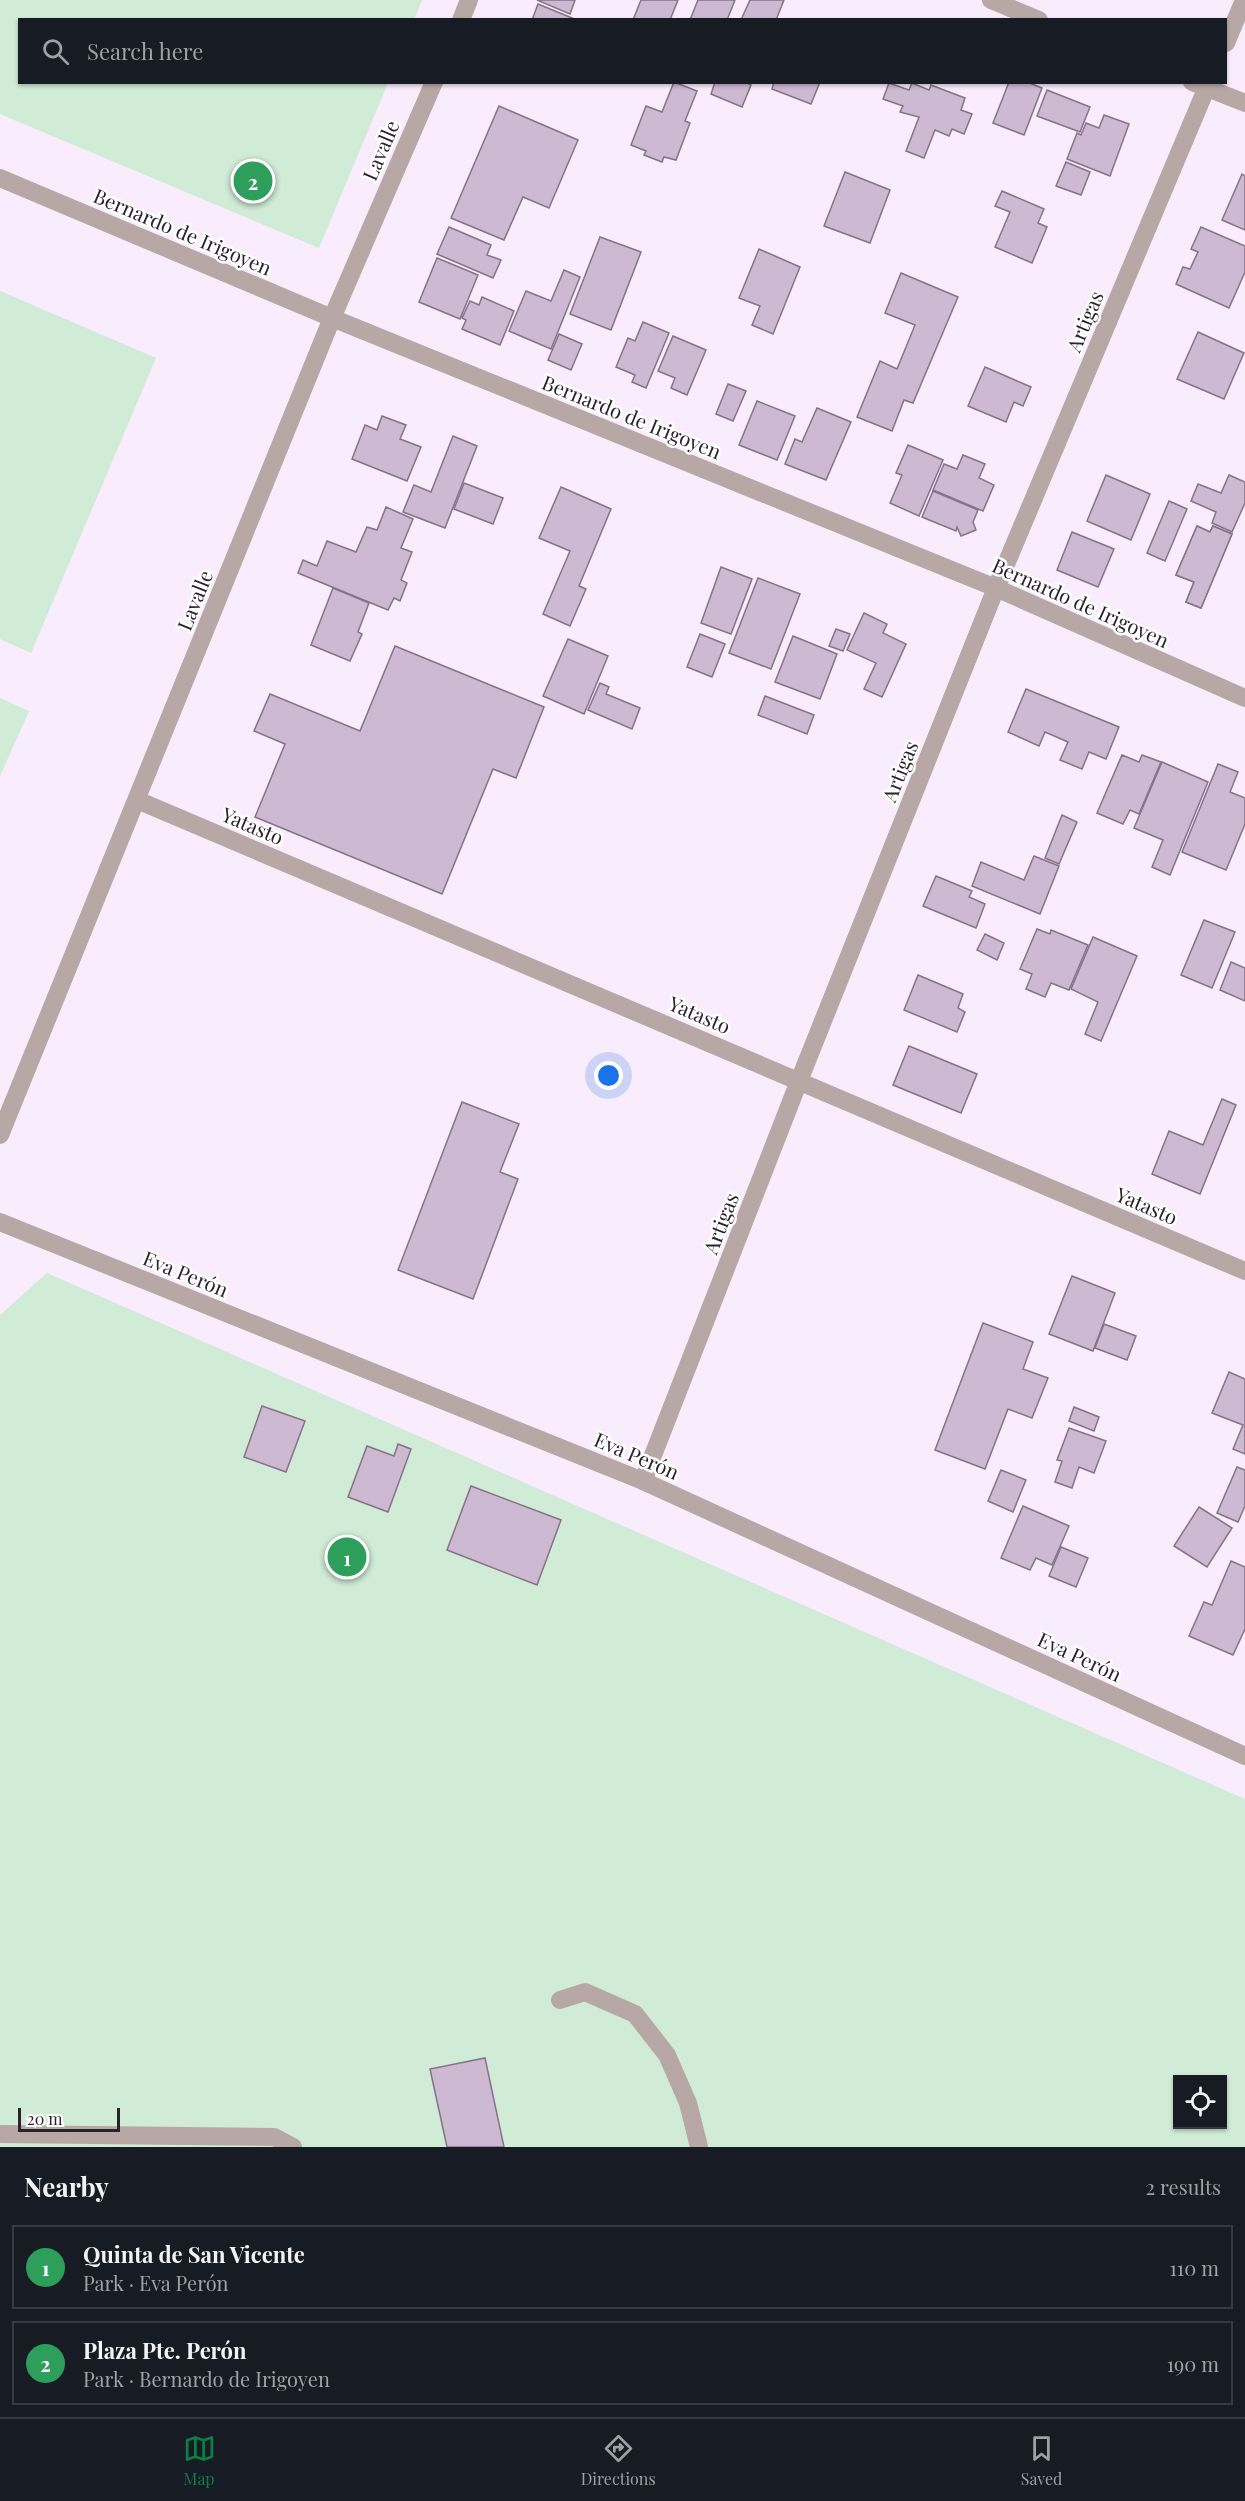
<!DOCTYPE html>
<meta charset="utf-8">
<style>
:root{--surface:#171b24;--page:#20242c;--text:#f1f3f6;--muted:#9ea1a6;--line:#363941;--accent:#0b8043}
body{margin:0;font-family:"Playfair Display",serif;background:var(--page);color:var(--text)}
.controls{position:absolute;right:18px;bottom:18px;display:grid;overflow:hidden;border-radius:0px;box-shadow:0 2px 4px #0004}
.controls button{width:54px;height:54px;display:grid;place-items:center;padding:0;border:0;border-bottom:2px solid var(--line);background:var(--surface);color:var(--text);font:30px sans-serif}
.scale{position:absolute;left:18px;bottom:15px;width:102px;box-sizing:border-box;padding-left:6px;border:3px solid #2a222c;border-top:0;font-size:16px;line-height:21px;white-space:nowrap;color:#2a222c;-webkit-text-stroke:4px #fefefe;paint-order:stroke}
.you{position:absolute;left:609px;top:1076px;width:21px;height:21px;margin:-15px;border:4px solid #fff;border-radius:50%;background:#1a73e8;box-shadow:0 0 0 9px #1a73e833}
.badge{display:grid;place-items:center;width:39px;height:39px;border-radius:50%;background:var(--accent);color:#fff;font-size:20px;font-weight:700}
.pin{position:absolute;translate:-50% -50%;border:3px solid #fff;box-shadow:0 2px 6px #0006}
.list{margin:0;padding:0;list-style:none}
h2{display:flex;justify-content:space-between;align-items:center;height:78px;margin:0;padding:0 24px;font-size:26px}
h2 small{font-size:20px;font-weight:400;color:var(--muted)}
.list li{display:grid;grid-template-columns:39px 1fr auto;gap:18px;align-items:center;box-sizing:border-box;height:84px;margin:0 12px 12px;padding:0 12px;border:2px solid var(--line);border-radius:0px}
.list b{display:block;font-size:22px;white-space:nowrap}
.list p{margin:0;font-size:20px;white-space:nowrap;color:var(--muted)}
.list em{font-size:20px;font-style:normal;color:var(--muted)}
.icon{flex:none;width:33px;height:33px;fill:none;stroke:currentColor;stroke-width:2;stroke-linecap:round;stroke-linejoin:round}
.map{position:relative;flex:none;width:1245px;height:2147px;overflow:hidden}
.search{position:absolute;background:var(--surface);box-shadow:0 2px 4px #0004;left:18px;right:18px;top:18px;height:66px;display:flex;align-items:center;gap:15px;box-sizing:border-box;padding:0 21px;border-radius:0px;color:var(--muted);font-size:22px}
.sheet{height:270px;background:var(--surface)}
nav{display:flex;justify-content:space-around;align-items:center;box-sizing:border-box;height:84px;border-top:2px solid var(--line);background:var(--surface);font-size:16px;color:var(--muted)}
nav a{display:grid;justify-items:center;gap:3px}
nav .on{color:var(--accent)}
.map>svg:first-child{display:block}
</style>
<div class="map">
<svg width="1245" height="2147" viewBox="0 0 1245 2147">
<rect width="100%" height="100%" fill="#f9ecfc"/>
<g fill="#d0ebd6" fill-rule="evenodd">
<path d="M0 0H422L414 20H20V82L388 83 319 248 0 114Z"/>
<path d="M0 291 156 358 31 653 0 639Z"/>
<path d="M0 698 29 711 0 776Z"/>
<path d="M47 1273 1245 1799V2147H0V1315ZM1178 2080H1222V2124H1178Z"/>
</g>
<g fill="#ceb9d2" stroke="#867289" stroke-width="1.5">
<path d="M537 0H575L570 14Z"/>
<path d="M641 0H678L670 20H633Z"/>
<path d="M698 0H735L727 20H690Z"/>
<path d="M750 0H784L776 20H741Z"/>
<path d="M538 4 577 20H532Z"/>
<path d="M674 82 697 91 685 121 690 123 676 160 664 157 662 162 644 155 646 151 631 145 646 106 662 112Z"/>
<path d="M715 82H746L751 85 742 107 711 94Z"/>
<path d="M774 82H820L811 104 772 89Z"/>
<path d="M1009 82H1027L1042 88 1024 135 993 123Z"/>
<path d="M889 83 909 90 912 83 929 90 931 85 965 98 961 110 972 114 964 134 952 129 949 136 935 130 924 158 906 151 919 117 900 112 903 106 883 99Z"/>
<path d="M1047 90 1090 107 1080 132 1037 116Z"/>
<path d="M499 106 578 140 549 208 523 197 504 240 451 218Z"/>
<path d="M1104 115 1129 124 1110 176 1067 159 1077 133 1081 135 1086 123 1099 128Z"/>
<path d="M1066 162 1090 172 1081 195 1056 186Z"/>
<path d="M845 172 890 190 870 243 824 226Z"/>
<path d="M1242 174 1245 176V230L1222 220Z"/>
<path d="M1002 191 1044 209 1038 223 1047 227 1032 263 995 247 1010 212 995 206Z"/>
<path d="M449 227 491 245 487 255 501 260 493 278 437 254Z"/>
<path d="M1201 227 1245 246V272L1229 308 1176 284 1183 267 1190 269 1198 252 1191 249Z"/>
<path d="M600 237 641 252 611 330 570 314Z"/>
<path d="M759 249 800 267 773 334 752 325 760 306 739 298Z"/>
<path d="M437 258 478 275 460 319 419 302Z"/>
<path d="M564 270 580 277 551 349 509 331 526 291 551 301Z"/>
<path d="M901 273 958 297 913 403 904 400 892 431 857 417 880 361 897 369 915 325 885 313Z"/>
<path d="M482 297 514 311 500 345 462 329 466 320 462 318 470 301 479 305Z"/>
<path d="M643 322 669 333 646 388 632 382 635 375 616 367 628 338 635 341Z"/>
<path d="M1198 332 1244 353 1224 399 1177 379Z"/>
<path d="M559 334 582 344 571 370 548 360Z"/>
<path d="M673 336 706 350 687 395 671 388 675 378 658 371Z"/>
<path d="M985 367 1031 387 1023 406 1014 402 1006 422 968 406Z"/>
<path d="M728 384 746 391 733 421 716 414Z"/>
<path d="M757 401 795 416 777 460 739 445Z"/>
<path d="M817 408 851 422 826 480 785 464 795 439 802 442Z"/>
<path d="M382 416 406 425 400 439 421 447 407 481 352 459 365 425 377 430Z"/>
<path d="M453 436 477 446 445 528 403 512 414 485 431 492Z"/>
<path d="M908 445 943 460 919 516 890 503 902 475 896 473Z"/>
<path d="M963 455 985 464 979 478 994 485 983 511 933 490 944 464 957 469Z"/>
<path d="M1106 475 1150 494 1131 540 1087 521Z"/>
<path d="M1229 475 1245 482V503L1232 532 1212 523 1216 512 1191 501 1198 484 1221 493Z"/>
<path d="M464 483 503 498 493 524 454 509Z"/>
<path d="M561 487 611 509 579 586 586 589 570 626 543 614 570 551 539 538Z"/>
<path d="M933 491 978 510 973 522 976 530 961 536 957 527 956 531 922 517Z"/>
<path d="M1169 501 1187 509 1165 561 1147 553Z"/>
<path d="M386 507 413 519 401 548 412 552 401 580 407 583 400 601 394 598 388 610 298 573 303 560 317 566 327 541 356 552 367 527 377 530Z"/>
<path d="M1197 526 1210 532 1213 526 1232 534 1201 608 1186 602 1194 582 1176 575Z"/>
<path d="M1197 526 1210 532 1213 526 1232 534 1201 608 1186 602 1194 582 1176 575Z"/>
<path d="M1072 532 1114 549 1098 587 1057 570Z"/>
<path d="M721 567 752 579 731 634 701 623Z"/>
<path d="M758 578 800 594 771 669 729 653Z"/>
<path d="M333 588 369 603 358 632 362 634 350 661 311 645Z"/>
<path d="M864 613 887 624 883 633 906 644 882 697 864 689 876 663 847 650Z"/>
<path d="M836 629 850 634 843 651 829 646Z"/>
<path d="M700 634 725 644 712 677 687 667Z"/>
<path d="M793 636 837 654 820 699 775 682Z"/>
<path d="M568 639 608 656 584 714 543 696Z"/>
<path d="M395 646 544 707 516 778 493 769 442 894 255 817 285 744 254 731 270 694 360 731Z"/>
<path d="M600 683 609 687 606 694 640 708 632 729 588 710Z"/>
<path d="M1026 689 1119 727 1106 759 1089 752 1082 769 1060 760 1068 742 1045 732 1039 746 1008 732Z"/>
<path d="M765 696 814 715 807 734 758 715Z"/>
<path d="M1122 755 1139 762 1142 755 1161 762 1139 814 1130 810 1123 824 1097 813Z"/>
<path d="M1162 762 1208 782 1170 875 1152 867 1163 840 1134 828Z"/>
<path d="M1218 764 1238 772 1230 792 1245 798V824L1226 870 1182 852Z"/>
<path d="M1062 815 1077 822 1059 864 1045 858Z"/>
<path d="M1034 856 1059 866 1040 914 972 886 981 862 1024 880Z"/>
<path d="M936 876 972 891 969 897 985 904 976 928 923 906Z"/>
<path d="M1204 920 1235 932 1212 988 1181 975Z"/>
<path d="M1037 929 1050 934 1051 930 1088 945 1069 990 1051 983 1045 997 1026 989 1032 974 1020 969Z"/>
<path d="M985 934 1004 943 997 960 977 950Z"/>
<path d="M1093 937 1137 956 1101 1041 1085 1034 1098 1002 1071 989Z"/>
<path d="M1231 962 1245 968V1001L1220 990Z"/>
<path d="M918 975 963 994 958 1008 965 1012 957 1032 904 1010Z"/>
<path d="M909 1046 977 1074 961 1113 893 1085Z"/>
<path d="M1222 1099 1236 1105 1200 1194 1152 1174 1169 1131 1203 1145Z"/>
<path d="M462 1102 519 1124 500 1172 518 1179 473 1299 398 1270Z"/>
<path d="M1072 1276 1115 1293 1093 1351 1049 1334Z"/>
<path d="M983 1323 1033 1342 1023 1369 1048 1378 1032 1418 1008 1409 985 1469 935 1450Z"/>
<path d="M1104 1324 1136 1336 1127 1360 1095 1348Z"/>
<path d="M1229 1372 1245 1379V1454L1233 1449 1243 1425 1212 1413Z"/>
<path d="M262 1406 305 1421 286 1472 244 1457Z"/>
<path d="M1074 1407 1099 1417 1094 1431 1069 1421Z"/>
<path d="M1069 1428 1106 1441 1094 1473 1079 1467 1072 1488 1055 1482 1062 1461 1057 1460Z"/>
<path d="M398 1444 411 1449 388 1512 348 1497 367 1446 394 1456Z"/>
<path d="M1237 1467 1245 1470V1506L1238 1522 1217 1513Z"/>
<path d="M1001 1470 1026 1480 1013 1512 988 1501Z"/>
<path d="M471 1486 561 1520 537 1585 447 1550Z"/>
<path d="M1023 1506 1069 1526 1052 1565 1036 1558 1030 1570 1001 1558Z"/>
<path d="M1199 1507 1232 1528 1207 1567 1174 1546Z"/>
<path d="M1061 1547 1088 1558 1076 1587 1049 1576Z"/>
<path d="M1231 1561 1245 1567V1629L1233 1655 1189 1636 1204 1602 1212 1605Z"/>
<path d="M485 2058 504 2147H447L430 2069Z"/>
</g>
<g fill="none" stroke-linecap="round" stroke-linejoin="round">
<g stroke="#b8a8a5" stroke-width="18">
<path d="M991 0 1039 20"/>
<path d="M461 20 469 0"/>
<path d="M1226 43 1244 0"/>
<path d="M1192 82 1245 103"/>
<path d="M0 178 332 318 996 588 1245 698"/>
<path d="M137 800 1245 1271"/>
<path d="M0 1135 332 318 434 82"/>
<path d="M0 1222 643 1481 1245 1756"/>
<path d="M643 1481 799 1081 996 588 1209 82"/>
<path d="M560 2000 585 1992 635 2014 667 2055 688 2103 699 2147"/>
<path d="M0 2134 274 2137 293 2147"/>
</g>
</g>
<g text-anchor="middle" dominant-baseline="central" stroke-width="5" stroke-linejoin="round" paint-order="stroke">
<g font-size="20" fill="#2a222c" stroke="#fefefe">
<text transform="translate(380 150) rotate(-67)">Lavalle</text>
<text transform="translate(183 231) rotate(23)">Bernardo de Irigoyen</text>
<text transform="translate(1084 321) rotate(-67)">Artigas</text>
<text transform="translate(632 416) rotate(22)">Bernardo de Irigoyen</text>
<text transform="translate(194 600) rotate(-68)">Lavalle</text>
<text transform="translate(1081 602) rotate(24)">Bernardo de Irigoyen</text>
<text transform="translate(899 771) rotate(-68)">Artigas</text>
<text transform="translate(253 825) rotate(23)">Yatasto</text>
<text transform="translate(700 1014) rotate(23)">Yatasto</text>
<text transform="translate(1147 1205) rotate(23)">Yatasto</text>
<text transform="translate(720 1223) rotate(-69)">Artigas</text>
<text transform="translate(186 1273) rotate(22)">Eva Perón</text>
<text transform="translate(637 1455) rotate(23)">Eva Perón</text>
<text transform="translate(1080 1656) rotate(25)">Eva Perón</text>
</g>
</g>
</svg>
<div class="controls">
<button><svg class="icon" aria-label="locate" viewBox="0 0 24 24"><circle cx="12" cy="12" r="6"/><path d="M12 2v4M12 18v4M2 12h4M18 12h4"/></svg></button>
</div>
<div class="scale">20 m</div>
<div class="you"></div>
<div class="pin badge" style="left:347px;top:1557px;background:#2e9e5b">1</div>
<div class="pin badge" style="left:253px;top:181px;background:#2e9e5b">2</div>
<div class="search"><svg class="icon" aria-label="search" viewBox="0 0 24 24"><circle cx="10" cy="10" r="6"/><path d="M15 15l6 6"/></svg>Search here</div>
</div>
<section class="sheet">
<h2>Nearby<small>2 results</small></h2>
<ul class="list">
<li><span class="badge" style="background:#2e9e5b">1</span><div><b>Quinta de San Vicente</b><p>Park · Eva Perón</p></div><em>110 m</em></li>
<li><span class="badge" style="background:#2e9e5b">2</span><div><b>Plaza Pte. Perón</b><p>Park · Bernardo de Irigoyen</p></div><em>190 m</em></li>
</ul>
</section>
<nav>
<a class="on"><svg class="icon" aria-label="map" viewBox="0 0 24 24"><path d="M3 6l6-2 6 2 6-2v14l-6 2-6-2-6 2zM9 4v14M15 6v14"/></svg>Map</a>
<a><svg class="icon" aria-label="directions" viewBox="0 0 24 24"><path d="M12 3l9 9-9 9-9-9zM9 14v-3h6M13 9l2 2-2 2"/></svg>Directions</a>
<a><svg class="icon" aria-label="saved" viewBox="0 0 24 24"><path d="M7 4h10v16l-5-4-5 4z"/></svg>Saved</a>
</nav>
